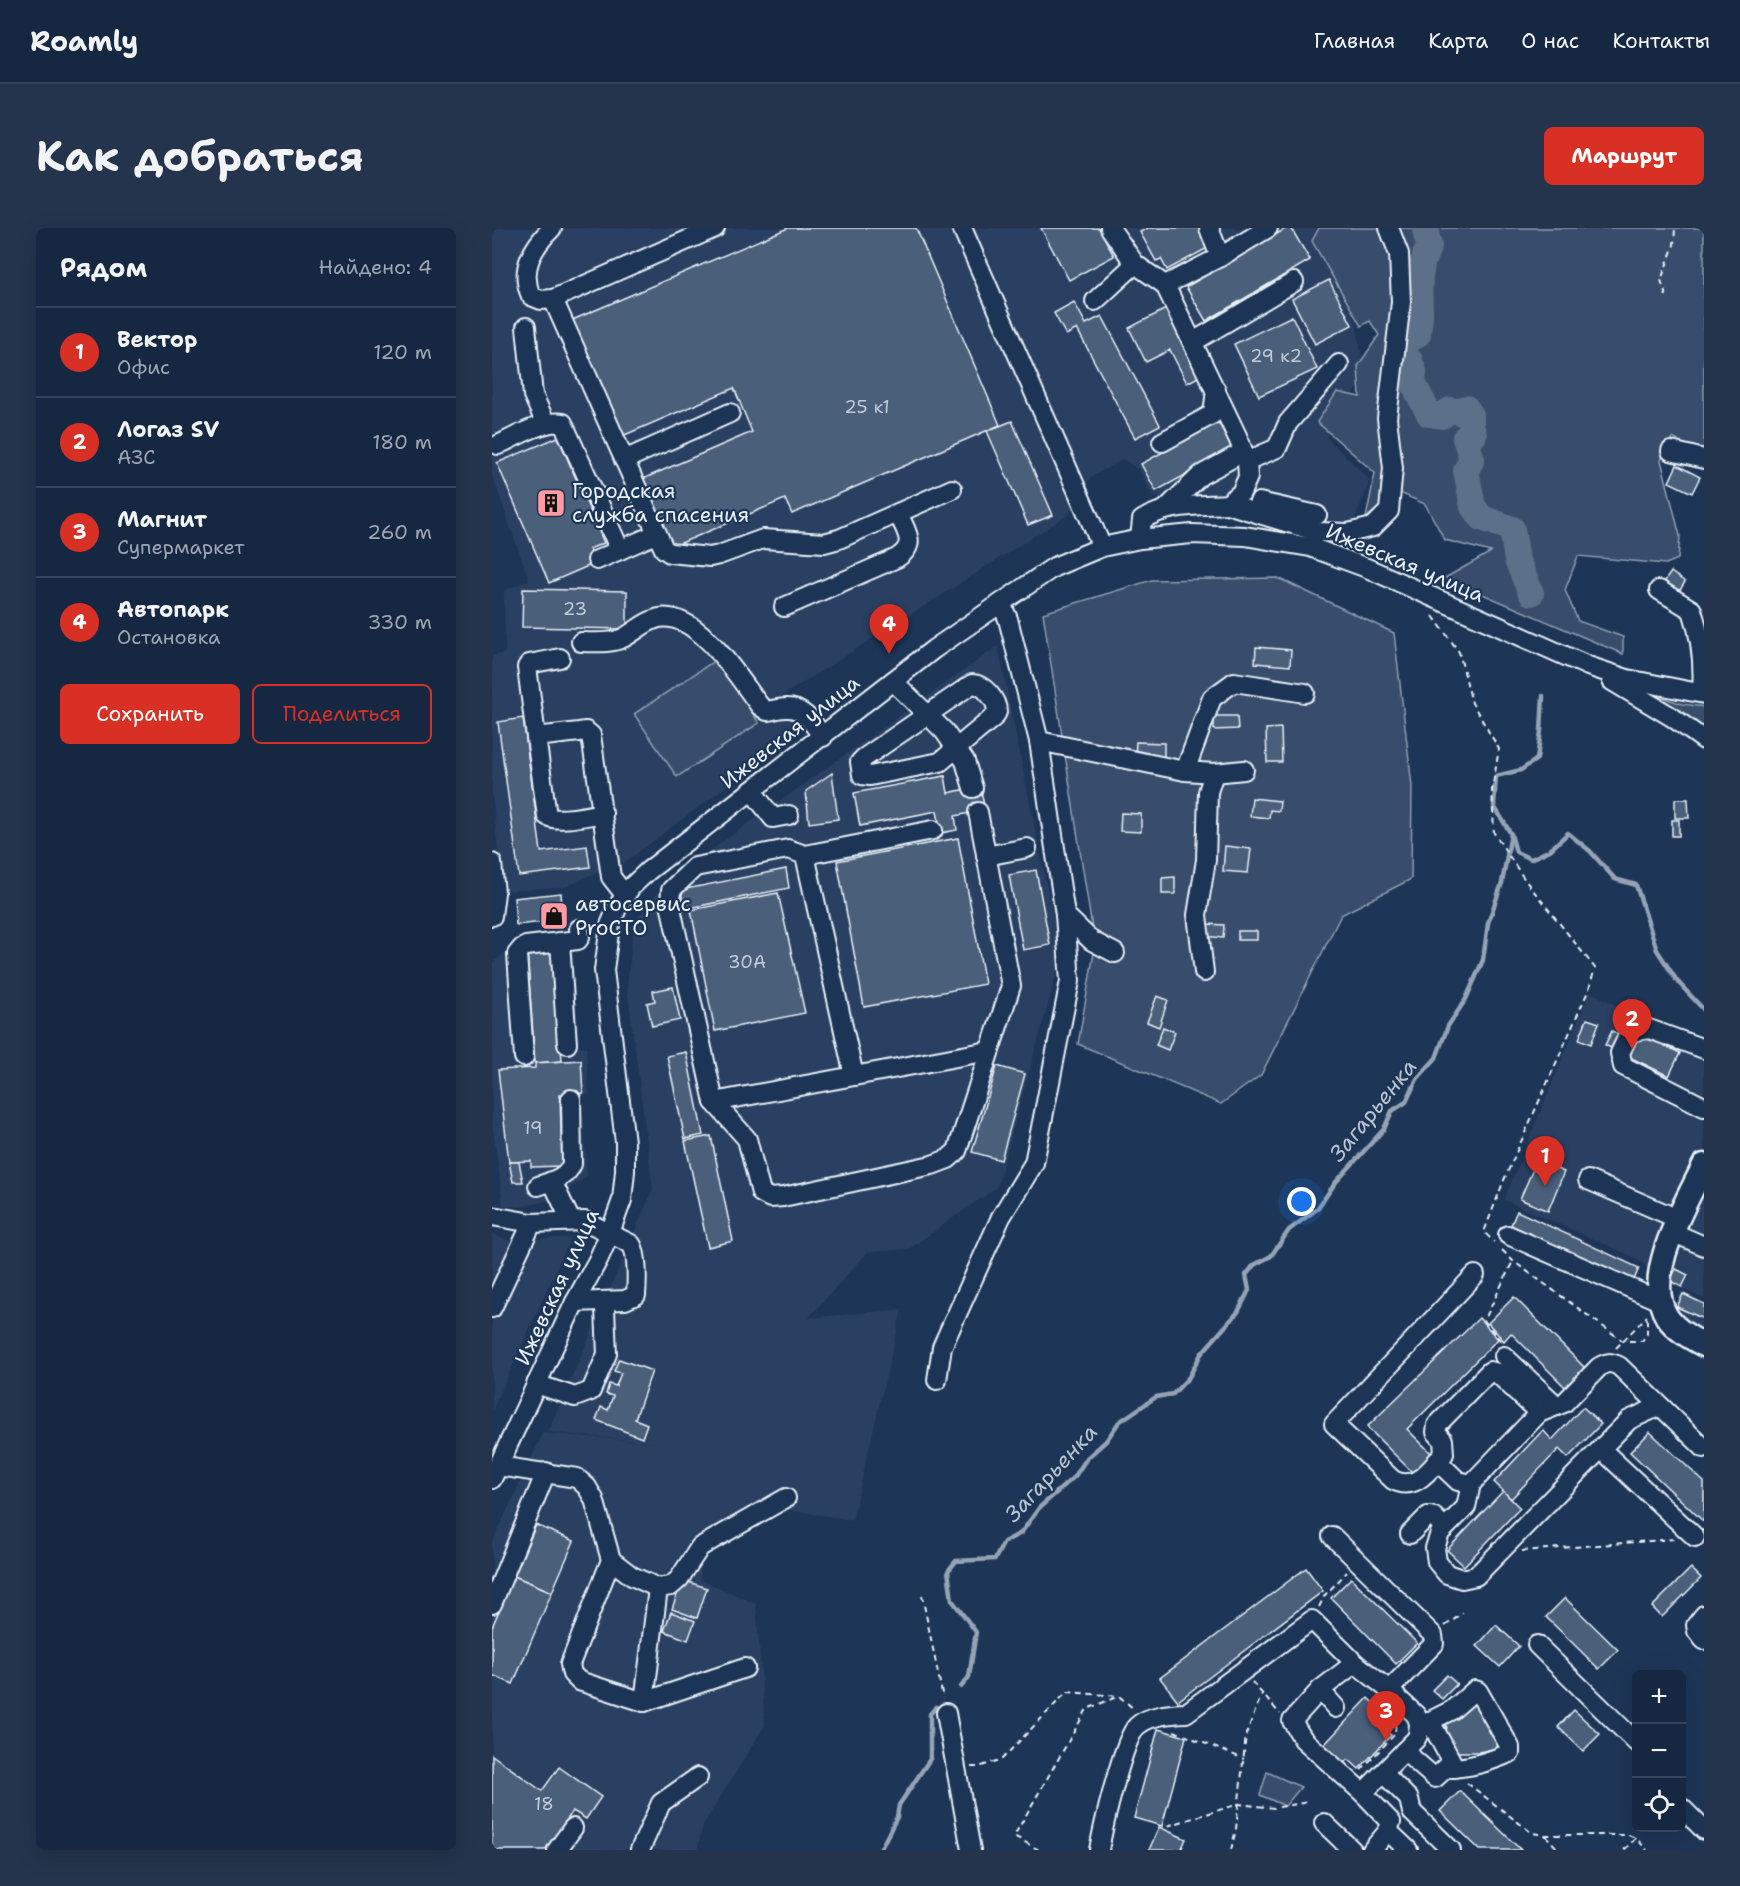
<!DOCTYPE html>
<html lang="ru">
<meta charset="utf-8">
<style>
:root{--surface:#162841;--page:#23344c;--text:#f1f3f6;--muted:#9ea6b1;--line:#35445a;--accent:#d93025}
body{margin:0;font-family:"Shantell Sans",sans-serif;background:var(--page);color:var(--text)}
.controls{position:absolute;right:18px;bottom:18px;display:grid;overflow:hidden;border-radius:9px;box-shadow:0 6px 24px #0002}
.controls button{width:54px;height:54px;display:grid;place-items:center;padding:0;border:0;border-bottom:2px solid var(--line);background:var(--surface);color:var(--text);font:30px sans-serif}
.you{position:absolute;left:810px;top:974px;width:21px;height:21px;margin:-15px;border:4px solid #fff;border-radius:50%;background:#1a73e8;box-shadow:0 0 0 9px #1a73e833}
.badge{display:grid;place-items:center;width:39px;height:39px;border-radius:50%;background:var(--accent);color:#fff;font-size:20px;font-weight:700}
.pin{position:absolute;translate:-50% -50px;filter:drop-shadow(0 2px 3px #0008)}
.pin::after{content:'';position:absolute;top:32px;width:21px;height:18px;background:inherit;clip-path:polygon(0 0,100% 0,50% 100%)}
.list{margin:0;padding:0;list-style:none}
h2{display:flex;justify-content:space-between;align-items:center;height:78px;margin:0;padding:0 24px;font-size:26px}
h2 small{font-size:20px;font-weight:400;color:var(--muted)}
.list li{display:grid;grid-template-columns:39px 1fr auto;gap:18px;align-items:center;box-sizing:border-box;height:90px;padding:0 24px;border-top:2px solid var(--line)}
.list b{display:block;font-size:22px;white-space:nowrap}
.list p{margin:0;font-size:20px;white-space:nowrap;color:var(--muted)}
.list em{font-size:20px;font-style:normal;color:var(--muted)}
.actions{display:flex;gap:12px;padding:18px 24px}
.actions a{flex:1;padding:14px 0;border:2px solid var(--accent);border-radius:9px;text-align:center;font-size:21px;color:var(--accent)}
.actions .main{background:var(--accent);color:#fff}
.icon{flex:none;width:33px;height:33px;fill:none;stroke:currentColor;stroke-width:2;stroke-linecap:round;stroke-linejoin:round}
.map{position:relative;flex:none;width:1212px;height:1622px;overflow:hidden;border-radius:9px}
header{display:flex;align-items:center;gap:36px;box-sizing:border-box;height:84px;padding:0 30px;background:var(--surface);border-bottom:2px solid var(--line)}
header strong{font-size:28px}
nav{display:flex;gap:33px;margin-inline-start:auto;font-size:21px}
.intro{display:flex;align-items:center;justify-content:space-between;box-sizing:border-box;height:144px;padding:0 36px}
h1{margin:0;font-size:42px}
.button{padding:15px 27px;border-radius:9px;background:var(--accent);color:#fff;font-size:21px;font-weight:700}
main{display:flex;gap:36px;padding:0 36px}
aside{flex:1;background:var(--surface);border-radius:9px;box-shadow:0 6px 24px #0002}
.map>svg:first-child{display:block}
</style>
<header>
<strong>Roamly</strong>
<nav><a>Главная</a><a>Карта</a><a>О нас</a><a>Контакты</a></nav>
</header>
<div class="intro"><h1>Как добраться</h1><a class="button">Маршрут</a></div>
<main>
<aside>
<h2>Рядом<small>Найдено: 4</small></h2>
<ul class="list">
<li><span class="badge">1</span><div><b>Вектор</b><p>Офис</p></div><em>120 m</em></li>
<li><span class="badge">2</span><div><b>Логаз SV</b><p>АЗС</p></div><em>180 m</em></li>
<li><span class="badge">3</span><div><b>Магнит</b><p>Супермаркет</p></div><em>260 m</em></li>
<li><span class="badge">4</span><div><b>Автопарк</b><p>Остановка</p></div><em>330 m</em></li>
</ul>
<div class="actions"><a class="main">Сохранить</a><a>Поделиться</a></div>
</aside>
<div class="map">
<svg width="1212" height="1622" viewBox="0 0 1212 1622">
<rect width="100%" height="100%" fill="#1d3557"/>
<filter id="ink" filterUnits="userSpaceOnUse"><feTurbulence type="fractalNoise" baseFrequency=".0167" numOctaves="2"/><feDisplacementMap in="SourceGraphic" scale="12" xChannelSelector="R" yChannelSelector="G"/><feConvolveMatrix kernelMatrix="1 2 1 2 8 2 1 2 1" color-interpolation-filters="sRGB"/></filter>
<g filter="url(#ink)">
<g fill="#2a4162">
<path d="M0 0H831L840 44 864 95 873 149 834 209 878 252 859 302 768 281 661 269 647 242 631 231 598 250 577 286 290 468 307 504 133 634 104 644 74 659 10 663 0 563V428L13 425 12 363 37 352 0 247Z"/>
<path d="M506 418 569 729 505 959 417 1021 376 1024 316 1090 410 1081 360 1292 290 1281 211 1325 208 1351 264 1376 273 1497 211 1597 205 1622H0V1315L51 1205 175 1216 56 1204 161 961 135 758 142 695 174 654Z"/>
<path d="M80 709 87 819H94L97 866 90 867 95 948 62 972 26 979 11 977 0 892V736L21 717Z"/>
<path d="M1098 764 1212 820V1071L1174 1054 1142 1029 1012 972Z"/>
<path d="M0 1006 18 1013 79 1009 0 1183Z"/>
<path d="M1189 1063 1212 1074V1104L1178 1088Z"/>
</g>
<g fill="#374d6c" stroke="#909fb2" stroke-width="1.5">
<path d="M827 0H1212V220L1204 223 1181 210 1169 232 1188 308 1186 331 1174 336 1086 328 1073 362 1086 393 1131 409V426L953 350 999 324 953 312 933 276 906 264 874 290 883 245 825 194 845 164 868 169 866 138 887 107 878 93 869 98 820 13Z"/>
<path d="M786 350 902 405 920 558 919 651 849 687 769 847 729 876 586 816 603 719 551 385 660 352Z"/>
<path d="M225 431 267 495 185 549 142 486Z"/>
<path d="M1165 468 1191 476 1212 479V503L1164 472Z"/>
<path d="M775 1544 809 1559 793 1578 768 1567Z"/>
</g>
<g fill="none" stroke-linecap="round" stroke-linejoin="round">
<g stroke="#95a4b5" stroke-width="4.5">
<path d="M1051 468 1049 503 1045 531 1029 542 1004 548 1002 578 1019 606 1024 624 1039 631 1058 622 1076 605 1098 623 1123 651 1144 657 1165 722 1185 753 1212 782"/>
<path d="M469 1459 477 1449 484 1404 460 1372 456 1343 464 1333 503 1331 512 1314 529 1305 547 1280 583 1248 595 1230 614 1213 627 1194 664 1169 681 1166 697 1149 709 1126 746 1084 757 1062 754 1047 762 1037 779 1028 797 1002 825 981 844 954 892 901 900 883 914 874 925 851 944 830 956 798 974 771 991 732 996 695 1010 655 1019 606"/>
<path d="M388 1622 405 1589 407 1577 438 1531V1486L444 1479"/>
</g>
<path stroke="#5d7089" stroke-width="26" d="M935 0 933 2 937 18C926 40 927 58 928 83 929 90 926 98 926 106L913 115 909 123 918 133 922 144 921 155 937 186 950 188 958 182 967 184 974 180 979 187V198L982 207 973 210 980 231 974 242 981 279 990 290 1020 301 1025 332 1039 365"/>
</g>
<g fill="#495e7a" stroke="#e8f1f8" stroke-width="1.5">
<path d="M296 0H424L508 197 300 286 293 271 175 321 146 253 260 204 242 160 128 209 78 93Z"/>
<path d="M549 0H607L622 28 577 52Z"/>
<path d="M656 0H711L721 17 675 42 669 31 664 33 648 4Z"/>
<path d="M795 0H799L818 32 714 93 694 59Z"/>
<path d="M837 52 860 97 823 116 800 71Z"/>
<path d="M582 74 594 96 610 88 668 197 643 210 585 101 574 107 562 85Z"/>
<path d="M678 79 712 146 695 155 678 122 654 134 637 100Z"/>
<path d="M800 88 825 141 767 168 742 116Z"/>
<path d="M520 193 561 287 536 297 495 203Z"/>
<path d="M726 194 741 221 664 263 649 236Z"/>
<path d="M66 209 112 315 97 321 103 335 57 355 5 235Z"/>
<path d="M1185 237 1208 249 1200 265 1177 254Z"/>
<path d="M1179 344 1193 354 1185 367 1170 357Z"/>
<path d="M31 361 135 363V401L30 399Z"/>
<path d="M764 419 799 422 798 438 763 435Z"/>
<path d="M722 488H745L746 501 722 502Z"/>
<path d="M31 490 49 624 95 618 98 639 27 648 6 494Z"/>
<path d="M789 500 790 534H775L774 501Z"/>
<path d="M644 514 672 515V530L643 529Z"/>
<path d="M340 545 346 591 317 595 314 563Z"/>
<path d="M453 548 456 565 488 558 493 582 463 588 465 602 449 605 445 583 368 598 362 565Z"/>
<path d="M760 570 788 573 787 583 778 582 777 590 758 588Z"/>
<path d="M1183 571H1196L1197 590H1183Z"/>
<path d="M629 585 649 586V604L628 603Z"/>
<rect x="1180" y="592" width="7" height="16"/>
<path d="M466 610 493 756 372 779 345 633Z"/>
<path d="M733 618 759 621 756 645 731 643Z"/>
<path d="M294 641 297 660 192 681 189 662Z"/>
<path d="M544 642 558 717 531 722 517 647Z"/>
<path d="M683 649V666H670V650Z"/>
<path d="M69 665 71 692 24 697 22 670Z"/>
<path d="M286 665 313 785 223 803 199 682Z"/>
<path d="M713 696 732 697 731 710 712 708Z"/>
<rect x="746" y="703" width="19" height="9"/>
<path d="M62 721 70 833 43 835 35 723Z"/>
<path d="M181 759 188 792 160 798 155 775 163 773 161 763Z"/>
<path d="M665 768 676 772 667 799 655 794Z"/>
<path d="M1095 791 1107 795 1099 816 1087 811Z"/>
<path d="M671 799 683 804 676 822 664 817Z"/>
<path d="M1141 802 1188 825 1177 848 1131 826Z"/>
<path d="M1120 803 1134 810 1127 824 1113 817Z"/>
<path d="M194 824 211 907 193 911 175 828Z"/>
<path d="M89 832 91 865 68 867 70 938 39 939V933L17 934 6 842 43 840V835Z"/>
<path d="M505 838 533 846 509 932 480 924Z"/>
<path d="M219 908 241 1013 216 1019 193 913Z"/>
<path d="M1045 932 1072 944 1056 983 1028 971Z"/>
<path d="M17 934H27L31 954H21Z"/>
<path d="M1025 983 1147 1040 1141 1054 1019 997Z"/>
<path d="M1184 1041 1196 1047 1190 1059 1178 1053Z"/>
<path d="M1191 1066 1212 1076V1091L1185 1079Z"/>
<path d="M1022 1069 1096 1143 1076 1162 1019 1105 1012 1113 996 1095Z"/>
<path d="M987 1090 1006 1111 915 1201 940 1226 921 1245 875 1199Z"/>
<path d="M127 1131 160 1143 143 1191 155 1196 150 1210 104 1192 109 1179 116 1182 121 1168 114 1166 117 1156 124 1158 129 1145 122 1143Z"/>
<path d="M1091 1179 1109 1196 1076 1230 1067 1221 1019 1271 1002 1254 1051 1202 1060 1212Z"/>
<path d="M1158 1204 1212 1254V1294L1138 1224Z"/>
<path d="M1011 1263 1028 1280 972 1338 955 1322Z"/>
<path d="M44 1297 82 1313 60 1364 22 1348Z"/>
<path d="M814 1340 831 1363 686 1473 668 1450Z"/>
<path d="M1199 1340 1209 1350 1170 1389 1160 1379Z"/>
<path d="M22 1348 60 1364 21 1456 0 1447V1399Z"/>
<path d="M859 1350 925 1415 904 1436 839 1370Z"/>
<path d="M190 1352 215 1360 205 1390 180 1381Z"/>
<path d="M1073 1370 1126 1422 1107 1441 1054 1389Z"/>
<path d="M179 1384 203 1393 196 1412 172 1403Z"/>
<path d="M1004 1397 1027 1418 1008 1439 985 1418Z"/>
<path d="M955 1447 965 1456 950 1471 940 1462Z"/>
<path d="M981 1469 1013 1519 1002 1525 1000 1521 987 1524H964L950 1503 955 1500 952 1493Z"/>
<path d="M876 1470 895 1488 887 1497 899 1507 867 1541 856 1531 851 1536 831 1518Z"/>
<path d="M1082 1482 1108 1506 1091 1523 1066 1499Z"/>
<path d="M666 1501 694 1509 670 1598 642 1590Z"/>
<path d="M0 1527 50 1563 67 1539 109 1569 94 1591 81 1583 53 1622H4L0 1619Z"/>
<path d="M968 1563 1029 1622H988L948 1583Z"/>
<path d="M667 1599 694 1611 689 1622H657Z"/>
</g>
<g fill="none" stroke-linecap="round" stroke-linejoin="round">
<g stroke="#e8f1f8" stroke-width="22">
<g id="minor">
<path d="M60 0C41 19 27 41 39 68L49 72 61 71"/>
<path d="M223 0 61 71 172 321 178 325 218 329 227 327 271 311 332 315 347 311 460 261"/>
<path d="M470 0 610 319"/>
<path d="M618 0 643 36 673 57 746 210 755 233 756 249 749 265 735 276C706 278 675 276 650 292L648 311"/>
<path d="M717 0 728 29"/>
<path d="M673 57 728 29 776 0"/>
<path d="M603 73 643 36"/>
<path d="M34 99 41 167 54 196"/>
<path d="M701 114 802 54"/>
<path d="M670 214 721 186 724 162"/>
<path d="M6 217C23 209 53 191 71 195L128 322"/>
<path d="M1179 223 1212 231"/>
<path d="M132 232 238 185"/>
<path d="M755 233 785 220 796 195 847 136"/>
<path d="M767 274 825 287"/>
<path d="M735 276 826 304 856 305 881 299 897 283 901 240 895 190 909 74 907 26 897 0"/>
<path d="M674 281 709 247 742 229"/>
<path d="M105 332 164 306"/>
<path d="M1167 362 1200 382C1209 409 1212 437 1210 465"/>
<path d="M292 379 405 330C426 316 414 304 406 285"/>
<path d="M89 414C102 414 119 416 131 410 143 404 153 393 167 390 207 383 248 452 268 478L275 483C282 482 288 480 294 480 312 479 322 497 331 509"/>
<path d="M68 430 37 436 35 439 44 509 87 504 94 503 99 507 119 649 133 667"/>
<path d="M401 453 452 503 473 533 481 560"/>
<path d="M1120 453 1180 489 1212 512"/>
<path d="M480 456C492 456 505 472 505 484L502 489 448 534 378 548 370 547 368 534 372 530Z"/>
<path d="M44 509 55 588C66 595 97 587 111 585"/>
<path d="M547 513 693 543 722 545 752 542"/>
<path d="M693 543 720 470 742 454 813 465"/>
<path d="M260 563 281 590 297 587"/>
<path d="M313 627 441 602"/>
<path d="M494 628 535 620"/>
<path d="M0 635 3 665 0 688"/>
<path d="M573 687 600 713 623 725"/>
<path d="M68 714 75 816"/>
<path d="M712 744 705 687 714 632 716 564 722 545"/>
<path d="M1212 821 1157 801 1138 804 1128 825 1131 838 1212 879"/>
<path d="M32 829 25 726 30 720 34 718 86 712 88 709 87 701"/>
<path d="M362 848 313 627 296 621 203 639 179 662 178 676 222 874 255 911 269 965 278 970 291 969 440 937 456 931 465 923 519 758 486 584"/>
<path d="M222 874 497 823"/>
<path d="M1096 952 1186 991"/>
<path d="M60 953 79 993"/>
<path d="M46 958C60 953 74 950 80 936L79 871"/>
<path d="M0 988 40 995 93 993 139 1016C146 1025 145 1055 144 1067L133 1072 83 1074"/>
<path d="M1180 1004 1212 1018"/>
<path d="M1016 1007 1170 1074"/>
<path d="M983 1047 842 1196 901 1252C924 1264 937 1242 952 1226L951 1212 944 1204 945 1197 998 1143 1005 1145 1047 1185"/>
<path d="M0 1080 40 995"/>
<path d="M1012 1128 1065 1178"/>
<path d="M445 1152 450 1119 509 989 542 935 578 753 573 687 547 513 516 391 509 375"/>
<path d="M44 1156 83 1169 99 1163 115 1126 113 1081"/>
<path d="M1168 1178 1137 1192 984 1348 970 1351 955 1346 945 1334 943 1320 948 1305 974 1279 979 1256 1047 1185 1072 1175 1107 1139C1115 1134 1118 1134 1127 1138L1212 1220"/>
<path d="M1109 1221 1203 1309"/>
<path d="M945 1233 966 1253 979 1256"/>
<path d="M6 1238 85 1250 95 1259 102 1271 119 1332 78 1436 80 1446 87 1453 152 1474 253 1440"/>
<path d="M0 1251 83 1074 106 1032 118 1005 130 972 133 943V914L112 742 118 697 126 678 139 659 156 643 442 421 509 375 562 339 610 319 648 311 700 306 753 308 818 319 875 340 1096 438 1135 451 1212 466"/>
<path d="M918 1306 936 1288 942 1289 953 1300"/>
<path d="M840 1308 941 1407 942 1416 897 1462 924 1487 927 1495 926 1507 924 1511 871 1565 899 1594 896 1603 880 1622"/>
<path d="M119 1332 140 1348 166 1360 179 1358 187 1351 208 1319 294 1270"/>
<path d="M0 1376 54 1244"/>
<path d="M1212 1387 1204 1397 1205 1403 1212 1412"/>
<path d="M1045 1417 1144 1514"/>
<path d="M863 1435 828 1462 800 1493 811 1511 871 1565"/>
<path d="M828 1462 844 1480"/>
<path d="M152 1474 166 1360"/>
<path d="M454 1485 479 1622"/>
<path d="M912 1523 943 1550 954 1540C978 1540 996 1534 1018 1525V1519L986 1463 983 1462 960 1482 938 1493 963 1540"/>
<path d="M891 1545 917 1571 920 1584 959 1622"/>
<path d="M1190 1580 1212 1602"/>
<path d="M832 1595 860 1622"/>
<path d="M896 1603 916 1622"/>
<path d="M65 1622 81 1600"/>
<path d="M148 1622 169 1575 206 1549"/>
<path d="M607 1622C611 1599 631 1512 645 1498 657 1487 678 1486 694 1485L820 1392 863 1435 897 1462"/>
</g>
</g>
<g stroke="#e8f1f8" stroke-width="27">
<path id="major" d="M1212 937C1194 976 1149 1048 1175 1089 1184 1102 1199 1110 1212 1117"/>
</g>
<g stroke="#e8f1f8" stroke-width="2" stroke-dasharray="6 4.5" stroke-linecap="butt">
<path d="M1174 68 1169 52 1182 17 1183 0"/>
<path d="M941 388 967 424 980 475 1007 521 1000 562 1002 605 1033 652 1103 740 1097 761 1012 952 992 1004 1002 1014"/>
<path d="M1010 1022 1021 1033 1131 1113H1150L1155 1106V1090"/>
<path d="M1009 1113 992 1093 1021 1033"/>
<path d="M1124 1120 1155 1088"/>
<path d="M1030 1323 1183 1311"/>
<path d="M430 1367 451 1470"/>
<path d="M827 1379 833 1367 855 1344"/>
<path d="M953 1398 971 1385"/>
<path d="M760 1454 788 1486"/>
<path d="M682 1503 752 1531"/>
<path d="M479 1539H487L510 1531 575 1464 626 1468"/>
<path d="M869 1542 903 1506 904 1489"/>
<path d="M975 1555 1040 1605 1053 1607H1136L1144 1610"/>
<path d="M675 1598 747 1576 782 1580 816 1574"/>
<path d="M1053 1607 1067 1622"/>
<path d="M547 1622 522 1608 595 1481 627 1468 643 1482"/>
<path d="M739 1622 744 1601 754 1506 770 1466"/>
<path d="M1132 1622 1144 1610 1155 1622"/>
</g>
<use href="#minor" stroke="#1d3557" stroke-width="18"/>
<use href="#major" stroke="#1d3557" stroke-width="22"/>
</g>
</g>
<defs>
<g id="building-square" transform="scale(1.5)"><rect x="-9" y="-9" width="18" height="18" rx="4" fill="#ff9aa2" stroke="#1d3557"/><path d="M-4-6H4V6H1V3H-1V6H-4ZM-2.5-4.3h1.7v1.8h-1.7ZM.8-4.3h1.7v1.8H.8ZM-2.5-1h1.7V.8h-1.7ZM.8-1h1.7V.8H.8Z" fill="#111"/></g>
<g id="shop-square" transform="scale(1.5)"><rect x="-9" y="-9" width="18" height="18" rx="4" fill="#ff9aa2" stroke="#1d3557"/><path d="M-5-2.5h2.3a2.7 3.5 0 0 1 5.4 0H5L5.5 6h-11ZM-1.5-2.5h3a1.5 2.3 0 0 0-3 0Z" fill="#111"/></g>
</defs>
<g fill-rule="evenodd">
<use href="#building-square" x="59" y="275"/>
<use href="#shop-square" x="62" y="688"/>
</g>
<g text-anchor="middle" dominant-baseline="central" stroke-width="4.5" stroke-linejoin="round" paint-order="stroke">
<g font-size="18" fill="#c0ccd8">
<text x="784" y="128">29 к2</text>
<text x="375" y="179">25 к1</text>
<text x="83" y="381">23</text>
<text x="255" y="734">30А</text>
<text x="41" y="900">19</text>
<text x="52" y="1576">18</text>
</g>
<g font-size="21" fill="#e8f1f8" stroke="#1d3557" text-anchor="start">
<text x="80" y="263">Городская<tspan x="80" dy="24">служба спасения</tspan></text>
<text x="83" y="676">автосервис<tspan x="83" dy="24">ProСТО</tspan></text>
</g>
<g font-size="21" fill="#e8f1f8" stroke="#1d3557">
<text transform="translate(913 335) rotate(23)">Ижевская улица</text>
<text transform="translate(298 504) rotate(-38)">Ижевская улица</text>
<text transform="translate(65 1059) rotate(-65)">Ижевская улица</text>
</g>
<g font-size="22" font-style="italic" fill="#b7c4d1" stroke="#1d3557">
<text transform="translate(881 882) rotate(-51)">Загарьенка</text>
<text transform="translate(559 1245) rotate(-47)">Загарьенка</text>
</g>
</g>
</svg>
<div class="controls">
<button>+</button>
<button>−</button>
<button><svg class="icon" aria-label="locate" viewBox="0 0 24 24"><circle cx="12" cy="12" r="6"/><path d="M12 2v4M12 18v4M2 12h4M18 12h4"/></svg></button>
</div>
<div class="you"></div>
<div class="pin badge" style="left:1053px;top:958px">1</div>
<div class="pin badge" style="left:1140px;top:821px">2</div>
<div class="pin badge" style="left:894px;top:1513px">3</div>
<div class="pin badge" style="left:397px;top:426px">4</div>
</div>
</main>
